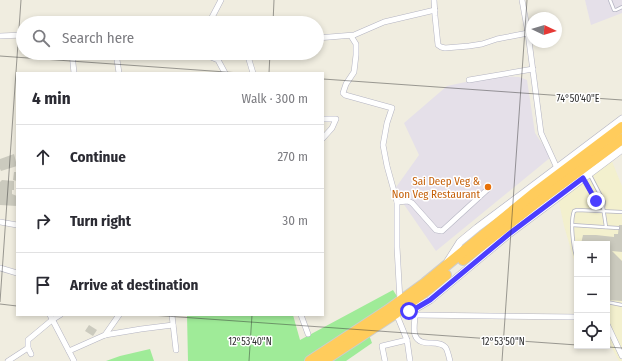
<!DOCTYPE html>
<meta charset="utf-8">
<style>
:root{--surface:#fff;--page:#f2f2f3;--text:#2b2b33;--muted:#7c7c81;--line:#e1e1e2}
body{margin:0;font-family:"Fira Sans Condensed",sans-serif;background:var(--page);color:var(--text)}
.controls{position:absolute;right:12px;bottom:12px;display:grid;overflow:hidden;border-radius:0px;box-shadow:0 2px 6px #0003}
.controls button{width:36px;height:36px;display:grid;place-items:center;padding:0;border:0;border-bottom:1px solid var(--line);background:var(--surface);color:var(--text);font:20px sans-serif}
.compass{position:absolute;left:526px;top:12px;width:36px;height:36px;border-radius:50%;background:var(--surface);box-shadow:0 2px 6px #0003;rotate:94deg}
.stop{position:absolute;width:12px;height:12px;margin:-9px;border:3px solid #4b3eff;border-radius:50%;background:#fff}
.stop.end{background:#4b3eff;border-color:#fff;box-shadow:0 1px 4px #0008}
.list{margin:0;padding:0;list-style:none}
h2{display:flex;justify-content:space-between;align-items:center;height:52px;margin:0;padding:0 16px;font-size:17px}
h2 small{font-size:13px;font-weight:400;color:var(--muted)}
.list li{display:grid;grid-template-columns:26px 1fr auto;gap:12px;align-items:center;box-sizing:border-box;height:64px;padding:0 16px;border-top:1px solid var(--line)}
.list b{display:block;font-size:15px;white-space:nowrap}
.list em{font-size:13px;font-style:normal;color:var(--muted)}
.icon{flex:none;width:22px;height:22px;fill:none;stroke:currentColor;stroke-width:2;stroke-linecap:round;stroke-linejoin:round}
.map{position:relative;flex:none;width:622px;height:361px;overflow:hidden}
.search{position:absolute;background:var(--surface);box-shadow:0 2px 6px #0003;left:16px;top:16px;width:308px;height:44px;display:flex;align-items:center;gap:10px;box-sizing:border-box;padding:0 14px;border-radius:22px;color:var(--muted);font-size:15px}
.panel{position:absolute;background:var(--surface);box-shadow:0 2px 6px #0003;left:16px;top:72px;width:308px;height:244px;border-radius:0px}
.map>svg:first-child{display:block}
</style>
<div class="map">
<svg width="622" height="361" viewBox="0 0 622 361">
<rect width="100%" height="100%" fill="#f0ede0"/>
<g fill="#e5e0e9">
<path d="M585 0H622V13L591 25Z"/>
<path d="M494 76 519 77 527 80 535 133 551 157 436 251 394 190 419 155 404 123 447 86Z"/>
</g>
<path fill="#f3f0ce" d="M611 159 622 186V361H619L616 356 607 337V244H577V270L564 226 558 198Z"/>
<g fill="#9feb98">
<path d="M393 290 400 301 310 361H188L187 315H293L300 340Z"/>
<path d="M369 335 372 343 346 361H333Z"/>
<path d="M150 349 154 361H106L120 356Z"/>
</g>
<g fill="#cbcabe">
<path d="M14 154 17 166 1 171 0 169V159Z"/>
<path d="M14 172H17V181L13 180Z"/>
<path d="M2 180 14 181V190H12V194L17 196V206L0 205V182Z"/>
<path d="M619 225H622V252L612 251 622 261V301L607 300V244H581L583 235H596L614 237V234H618Z"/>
<path d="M89 325 97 330 93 336 85 331Z"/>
</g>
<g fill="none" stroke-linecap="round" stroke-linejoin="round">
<g stroke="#b4b4c2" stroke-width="4">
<g id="lane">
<path d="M610 0 614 10H616L622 7"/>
<path d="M590 175 604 202 603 207 606 227"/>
<path d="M584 179 598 206 603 207"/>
<path d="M572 225 618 228"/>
<path d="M577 259C573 248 570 222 574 211L577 210 622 212"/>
<path d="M607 302 622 305"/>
</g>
</g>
<g stroke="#b4b4c2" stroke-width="6">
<g id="street">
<path d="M434 0 435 16 438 45 441 47 445 48 469 46 482 44 497 39 528 33"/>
<path d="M522 0 528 33 541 133 557 168"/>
<path d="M209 23 221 0"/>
<path d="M0 36 23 35"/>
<path d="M351 36 356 44V55L354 72 346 84 343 93 345 95 392 108 387 123 383 145 387 166 397 202V247L400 301"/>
<path d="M317 38 354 35 384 22 435 10"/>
<path d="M72 53 74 73"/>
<path d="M116 53 119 73"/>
<path d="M187 53 191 56 193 53"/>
<path d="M201 53 218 60 225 73"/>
<path d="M247 53 253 73"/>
<path d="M469 80 533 69"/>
<path d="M323 119H336L332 128 323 138"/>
<path d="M397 202 408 201 412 203 436 230 442 231 489 188"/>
<path d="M0 222 17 225"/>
<path d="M0 268 17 273"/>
<path d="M396 313 407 340 410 361"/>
<path d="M414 313 415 315C415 321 413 329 415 335 420 349 439 338 446 348 448 352 449 357 450 361"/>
<path d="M50 315 74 361"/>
<path d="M172 315 176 350"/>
<path d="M301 315 308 334"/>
<path d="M415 315 577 317"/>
<path d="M607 324 622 356"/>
<path d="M105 335 119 315"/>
<path d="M69 351 105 335 141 329 173 325"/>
<path d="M31 354 28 348V340L52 320 60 315"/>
<path d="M8 361 28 348"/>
<path d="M385 361 382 346 407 340"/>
</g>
</g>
<g stroke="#b4b4c2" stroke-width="8">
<g id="secondary">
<path d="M448 261 460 242 477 228 557 168 622 119"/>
<path d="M402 310 407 311 413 310 430 300 509 234 622 149"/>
</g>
</g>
<g stroke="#cdcdcd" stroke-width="12">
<g id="highway">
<path d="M463 260 537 202 622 139"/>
<path d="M310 361 388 310 425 283 533 194 622 127"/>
<path d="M323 361 396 313 429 289 446 275"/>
</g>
</g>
<use href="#lane" stroke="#fff" stroke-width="2.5"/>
<use href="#street" stroke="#fff" stroke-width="5"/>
<use href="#secondary" stroke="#fff" stroke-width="7"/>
<use href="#highway" stroke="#ffcc5c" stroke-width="10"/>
</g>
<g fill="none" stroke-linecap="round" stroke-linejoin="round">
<path stroke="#4b3eff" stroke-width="5" d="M409 311 413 310 430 300 509 234 583 178 596 201"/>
</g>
<path fill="none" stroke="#2e2e2e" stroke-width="1" stroke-opacity="0.45" d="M273 23 274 0M0 56 240 73M269 73 270 53M323 79 622 100M0 302 21 0M0 304 17 306M151 315 577 345M594 346 622 348M249 361 252 315M502 361 527 0"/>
<circle fill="#e8710a" stroke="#fff" stroke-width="1.5" cx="488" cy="187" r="4"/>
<g text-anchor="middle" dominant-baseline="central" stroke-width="3" stroke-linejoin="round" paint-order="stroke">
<g font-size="11" fill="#c56008" stroke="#fff" text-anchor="end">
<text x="480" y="181">Sai Deep Veg &amp;<tspan x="480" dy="13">Non Veg Restaurant</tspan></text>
</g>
</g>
<g font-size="10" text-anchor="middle" fill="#2e2e2e" stroke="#fff" stroke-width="3" stroke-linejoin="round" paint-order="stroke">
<text x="578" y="102">74°50'40"E</text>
<text x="250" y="345">12°53'40"N</text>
<text x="503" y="345">12°53'50"N</text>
</g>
</svg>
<div class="controls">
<button>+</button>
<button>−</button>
<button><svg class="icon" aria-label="locate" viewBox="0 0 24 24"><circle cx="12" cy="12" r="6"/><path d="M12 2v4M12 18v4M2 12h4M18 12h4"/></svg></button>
</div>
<svg class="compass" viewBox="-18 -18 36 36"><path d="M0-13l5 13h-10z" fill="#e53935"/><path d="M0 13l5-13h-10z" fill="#7c7c81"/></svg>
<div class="stop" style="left:409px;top:311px"></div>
<div class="stop end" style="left:596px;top:201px"></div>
<div class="search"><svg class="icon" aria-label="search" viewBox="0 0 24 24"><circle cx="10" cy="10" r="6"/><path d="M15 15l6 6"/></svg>Search here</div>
<section class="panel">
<h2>4 min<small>Walk · 300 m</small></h2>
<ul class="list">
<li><svg class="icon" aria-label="ahead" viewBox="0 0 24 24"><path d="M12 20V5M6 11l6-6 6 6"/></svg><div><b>Continue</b></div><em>270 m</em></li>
<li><svg class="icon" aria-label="right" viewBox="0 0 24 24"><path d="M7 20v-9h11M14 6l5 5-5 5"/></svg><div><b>Turn right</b></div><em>30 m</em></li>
<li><svg class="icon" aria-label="arrive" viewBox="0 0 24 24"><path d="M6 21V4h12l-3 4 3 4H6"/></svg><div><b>Arrive at destination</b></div></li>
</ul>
</section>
</div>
